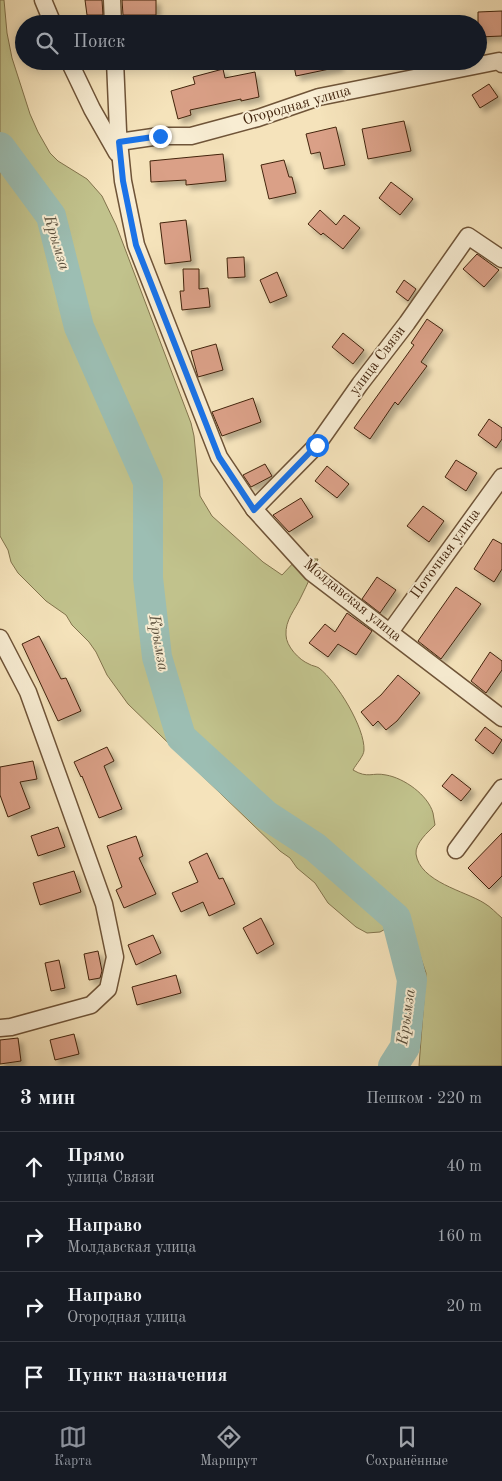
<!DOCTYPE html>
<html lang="ru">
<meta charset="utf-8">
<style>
:root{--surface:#171b24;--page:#242831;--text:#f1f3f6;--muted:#9ea1a6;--line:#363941;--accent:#8c9099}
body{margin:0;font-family:"Old Standard TT",serif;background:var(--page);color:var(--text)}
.stop{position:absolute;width:15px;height:15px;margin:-11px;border:4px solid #1a73e8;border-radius:50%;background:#fff}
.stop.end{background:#1a73e8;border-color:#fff;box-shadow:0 1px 5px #0008}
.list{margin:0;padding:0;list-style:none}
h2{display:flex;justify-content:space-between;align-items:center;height:65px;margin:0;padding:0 20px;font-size:21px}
h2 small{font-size:16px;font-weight:400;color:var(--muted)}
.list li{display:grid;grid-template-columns:32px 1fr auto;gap:15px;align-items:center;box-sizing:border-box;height:70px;padding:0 20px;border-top:1px solid var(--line)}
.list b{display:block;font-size:19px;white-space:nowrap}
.list p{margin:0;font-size:16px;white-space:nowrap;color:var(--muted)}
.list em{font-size:16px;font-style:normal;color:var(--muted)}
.icon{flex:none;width:28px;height:28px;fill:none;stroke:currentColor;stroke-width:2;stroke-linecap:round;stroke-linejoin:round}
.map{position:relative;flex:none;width:502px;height:1066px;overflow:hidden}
.search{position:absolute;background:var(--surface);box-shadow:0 2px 12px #0003;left:15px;right:15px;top:15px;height:55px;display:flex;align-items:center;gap:12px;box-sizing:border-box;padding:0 18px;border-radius:28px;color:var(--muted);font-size:19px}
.sheet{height:345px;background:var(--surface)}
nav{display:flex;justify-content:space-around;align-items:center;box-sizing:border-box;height:70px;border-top:1px solid var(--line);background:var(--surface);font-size:14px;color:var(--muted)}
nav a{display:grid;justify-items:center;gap:2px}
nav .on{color:var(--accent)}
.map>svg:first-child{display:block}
</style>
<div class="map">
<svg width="502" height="1066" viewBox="0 0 502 1066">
<defs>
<filter id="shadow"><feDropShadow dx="4.5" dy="4.5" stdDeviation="2.5" flood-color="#0004"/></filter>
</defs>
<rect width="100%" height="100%" fill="#f5e3bb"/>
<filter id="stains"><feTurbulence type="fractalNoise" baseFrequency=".004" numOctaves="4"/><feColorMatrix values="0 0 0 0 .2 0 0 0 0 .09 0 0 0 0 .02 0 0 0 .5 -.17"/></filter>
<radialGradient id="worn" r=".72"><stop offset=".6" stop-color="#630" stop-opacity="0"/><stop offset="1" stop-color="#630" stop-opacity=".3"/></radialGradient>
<path fill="#c1c28c" stroke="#82734c" d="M0 0H4L7 33 12 58 30 114 38 132 50 153 58 161 87 179 102 196 116 225 191 423 194 436 200 496 212 516 263 562 282 575 297 559H318C313 572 307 585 301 597 295 610 285 620 286 635 286 646 299 660 309 664 312 666 316 666 319 668 337 682 365 728 364 750 364 756 356 764 353 770 368 779 372 772 386 775 404 778 428 795 433 813 434 817 434 821 435 825 428 832 415 843 416 854 420 882 465 891 484 903 491 907 496 913 502 918V1066H419L426 973 407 918H396L389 927 380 932 367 933 356 927 328 903 315 883 297 868 290 858 280 851 128 704 107 675 96 652 89 642 72 625 66 615 46 601 18 573 11 562 8 550 0 536Z"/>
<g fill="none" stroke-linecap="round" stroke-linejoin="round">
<path stroke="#9cbeb3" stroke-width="30" d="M0 147 51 216 79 327 148 482V578L157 657 181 737 266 815 315 847 396 918 412 980 405 1047 393 1066"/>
</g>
<g fill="#daa087" stroke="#42240d" filter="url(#shadow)">
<path d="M85 0H102L103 15H87Z"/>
<path d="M122 0H156V15H123Z"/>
<path d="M502 11V36L478 37V12Z"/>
<path d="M293 61H338L339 67 296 76Z"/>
<path d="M223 69 225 78 255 72 259 97 241 101V99L190 110 191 115 178 119 171 91 195 84 193 77Z"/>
<path d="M489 84 498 97 480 108 472 95Z"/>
<path d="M404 121 411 151 368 159 362 129Z"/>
<path d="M336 127 345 165 324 169 320 152 311 154 306 134Z"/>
<path d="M223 154 226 181 186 185V180L151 182 150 161Z"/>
<path d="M284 160 289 177H292L296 193 269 199 261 165Z"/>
<path d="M391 182 413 199 400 215 379 198Z"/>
<path d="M320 210 336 225 344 215 360 228 343 249 323 233 321 235 308 224Z"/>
<path d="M186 220 191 261 165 264 160 223Z"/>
<path d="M477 254 499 270 484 287 463 269Z"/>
<path d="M244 257 245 277 228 278 227 258Z"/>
<path d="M183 269H199V289L208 288 210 307 182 310 180 291H184Z"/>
<path d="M277 272 287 296 270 303 260 280Z"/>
<path d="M404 280 416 289 408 301 396 292Z"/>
<path d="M427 319 443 330 421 362 427 366 398 405 395 402 370 439 354 428 414 345 411 343Z"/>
<path d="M343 333 364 350 353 364 332 347Z"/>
<path d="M216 344 223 370 198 377 191 351Z"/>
<path d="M253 398 261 422 222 436 212 412Z"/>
<path d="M489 419 502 428V439L496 448 478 435Z"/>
<path d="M456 460 477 473 466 491 445 477Z"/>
<path d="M265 464 272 476 251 487 243 475Z"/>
<path d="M327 466 349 484 337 498 315 481Z"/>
<path d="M301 498 313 517 289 532 273 515Z"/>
<path d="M423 506 444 521 429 542 407 526Z"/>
<path d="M493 539 502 544V569L494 582 474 569Z"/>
<path d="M377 577 396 590 380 613 362 599Z"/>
<path d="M456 587 481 604 441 659 418 641Z"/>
<path d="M347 613 372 631 356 655 338 644 328 657 309 643 325 624 335 632Z"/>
<path d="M39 636 61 679 66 678 81 711 58 721 22 644Z"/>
<path d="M490 652 502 661V670L486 693 471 681Z"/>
<path d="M398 675 420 693 397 721 386 730 378 721 373 726 361 712 381 695Z"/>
<path d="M485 727 502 740 493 754 475 740Z"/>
<path d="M107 747 114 761 104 766 122 809 99 818 82 776 81 777 74 762Z"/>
<path d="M33 761 37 779 20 782 30 808 8 817 0 795V767Z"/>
<path d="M452 774 471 789 461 801 442 786Z"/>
<path d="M58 827 65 847 38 856 31 836Z"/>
<path d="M502 833V876L489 889 468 868Z"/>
<path d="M136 836 143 856 139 858 156 894 124 908 116 890 122 887 107 846Z"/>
<path d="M207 853 219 879 223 878 235 904 209 916 203 902 181 912 172 893 198 882 189 862Z"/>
<path d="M74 871 81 892 40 905 33 883Z"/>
<path d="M261 918 274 944 257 954 243 928Z"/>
<path d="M153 935 161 953 136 965 128 945Z"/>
<path d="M98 951 102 971 100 978 89 980 84 954Z"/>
<path d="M59 960 65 988 51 991 45 963Z"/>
<path d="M176 975 181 993 137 1005 132 987Z"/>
<path d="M74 1034 79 1054 55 1060 50 1040Z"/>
<path d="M18 1038 21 1061 0 1064V1040Z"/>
</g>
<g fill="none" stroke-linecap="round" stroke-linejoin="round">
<g stroke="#6f5438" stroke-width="19">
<g id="minor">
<path d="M43 0 53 24"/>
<path d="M112 0 113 24"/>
<path d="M69 61 92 109 117 153"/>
<path d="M115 61 118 131 123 181 136 245 219 457 254 509 312 573 502 718"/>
<path d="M119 142 160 136H191L258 118 319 97 499 61 502 64"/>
<path d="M254 509 317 445 360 384 407 323 468 236 502 259"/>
<path d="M390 632 502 477"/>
<path d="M0 638 28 692 68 803 104 904 115 957 108 989 91 1005 11 1027 0 1028"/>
<path d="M456 850 502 788"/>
</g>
</g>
<use href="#minor" stroke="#f8edd3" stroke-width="16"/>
</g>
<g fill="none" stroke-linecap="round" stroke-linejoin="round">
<path stroke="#1a73e8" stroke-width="6" d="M160 136 119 142 123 181 136 245 219 457 254 510 317 445"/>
</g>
<g text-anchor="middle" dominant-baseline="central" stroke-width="4" stroke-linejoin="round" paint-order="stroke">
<g font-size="15" fill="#42240d" stroke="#f8edd3">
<text transform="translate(297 106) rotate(-16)">Огородная улица</text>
<text transform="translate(378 361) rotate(-53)">улица Связи</text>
<text transform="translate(446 554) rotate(-54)">Поточная улица</text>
<text transform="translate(352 601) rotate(39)">Молдавская улица</text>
</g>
<g font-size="16" font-style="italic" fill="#5d523f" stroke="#f8edd3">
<text transform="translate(56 243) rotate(73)">Крымза</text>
<text transform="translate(158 643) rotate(80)">Крымза</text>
<text transform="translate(407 1017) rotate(-82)">Крымза</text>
</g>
</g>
<rect width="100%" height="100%" filter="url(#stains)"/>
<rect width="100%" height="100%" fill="url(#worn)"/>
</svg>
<div class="stop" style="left:317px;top:445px"></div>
<div class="stop end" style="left:160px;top:136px"></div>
<div class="search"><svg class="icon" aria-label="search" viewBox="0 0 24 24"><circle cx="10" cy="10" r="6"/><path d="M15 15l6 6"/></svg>Поиск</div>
</div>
<section class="sheet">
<h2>3 мин<small>Пешком · 220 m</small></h2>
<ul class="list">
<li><svg class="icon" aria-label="ahead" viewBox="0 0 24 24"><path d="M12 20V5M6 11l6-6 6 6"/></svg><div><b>Прямо</b><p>улица Связи</p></div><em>40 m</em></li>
<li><svg class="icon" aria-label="right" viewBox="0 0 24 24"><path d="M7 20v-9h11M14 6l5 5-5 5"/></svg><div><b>Направо</b><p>Молдавская улица</p></div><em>160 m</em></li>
<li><svg class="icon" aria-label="right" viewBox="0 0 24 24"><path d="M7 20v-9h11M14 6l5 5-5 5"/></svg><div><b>Направо</b><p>Огородная улица</p></div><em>20 m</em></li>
<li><svg class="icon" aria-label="arrive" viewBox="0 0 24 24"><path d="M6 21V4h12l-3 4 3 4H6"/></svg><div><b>Пункт назначения</b></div></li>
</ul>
</section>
<nav>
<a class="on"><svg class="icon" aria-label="map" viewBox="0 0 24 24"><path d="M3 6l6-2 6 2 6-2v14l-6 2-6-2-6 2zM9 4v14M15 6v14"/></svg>Карта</a>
<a><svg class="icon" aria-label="directions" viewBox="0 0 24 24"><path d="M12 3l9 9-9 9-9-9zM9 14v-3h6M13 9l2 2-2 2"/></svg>Маршрут</a>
<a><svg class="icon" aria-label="saved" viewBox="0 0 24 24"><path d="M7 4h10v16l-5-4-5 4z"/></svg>Сохранённые</a>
</nav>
